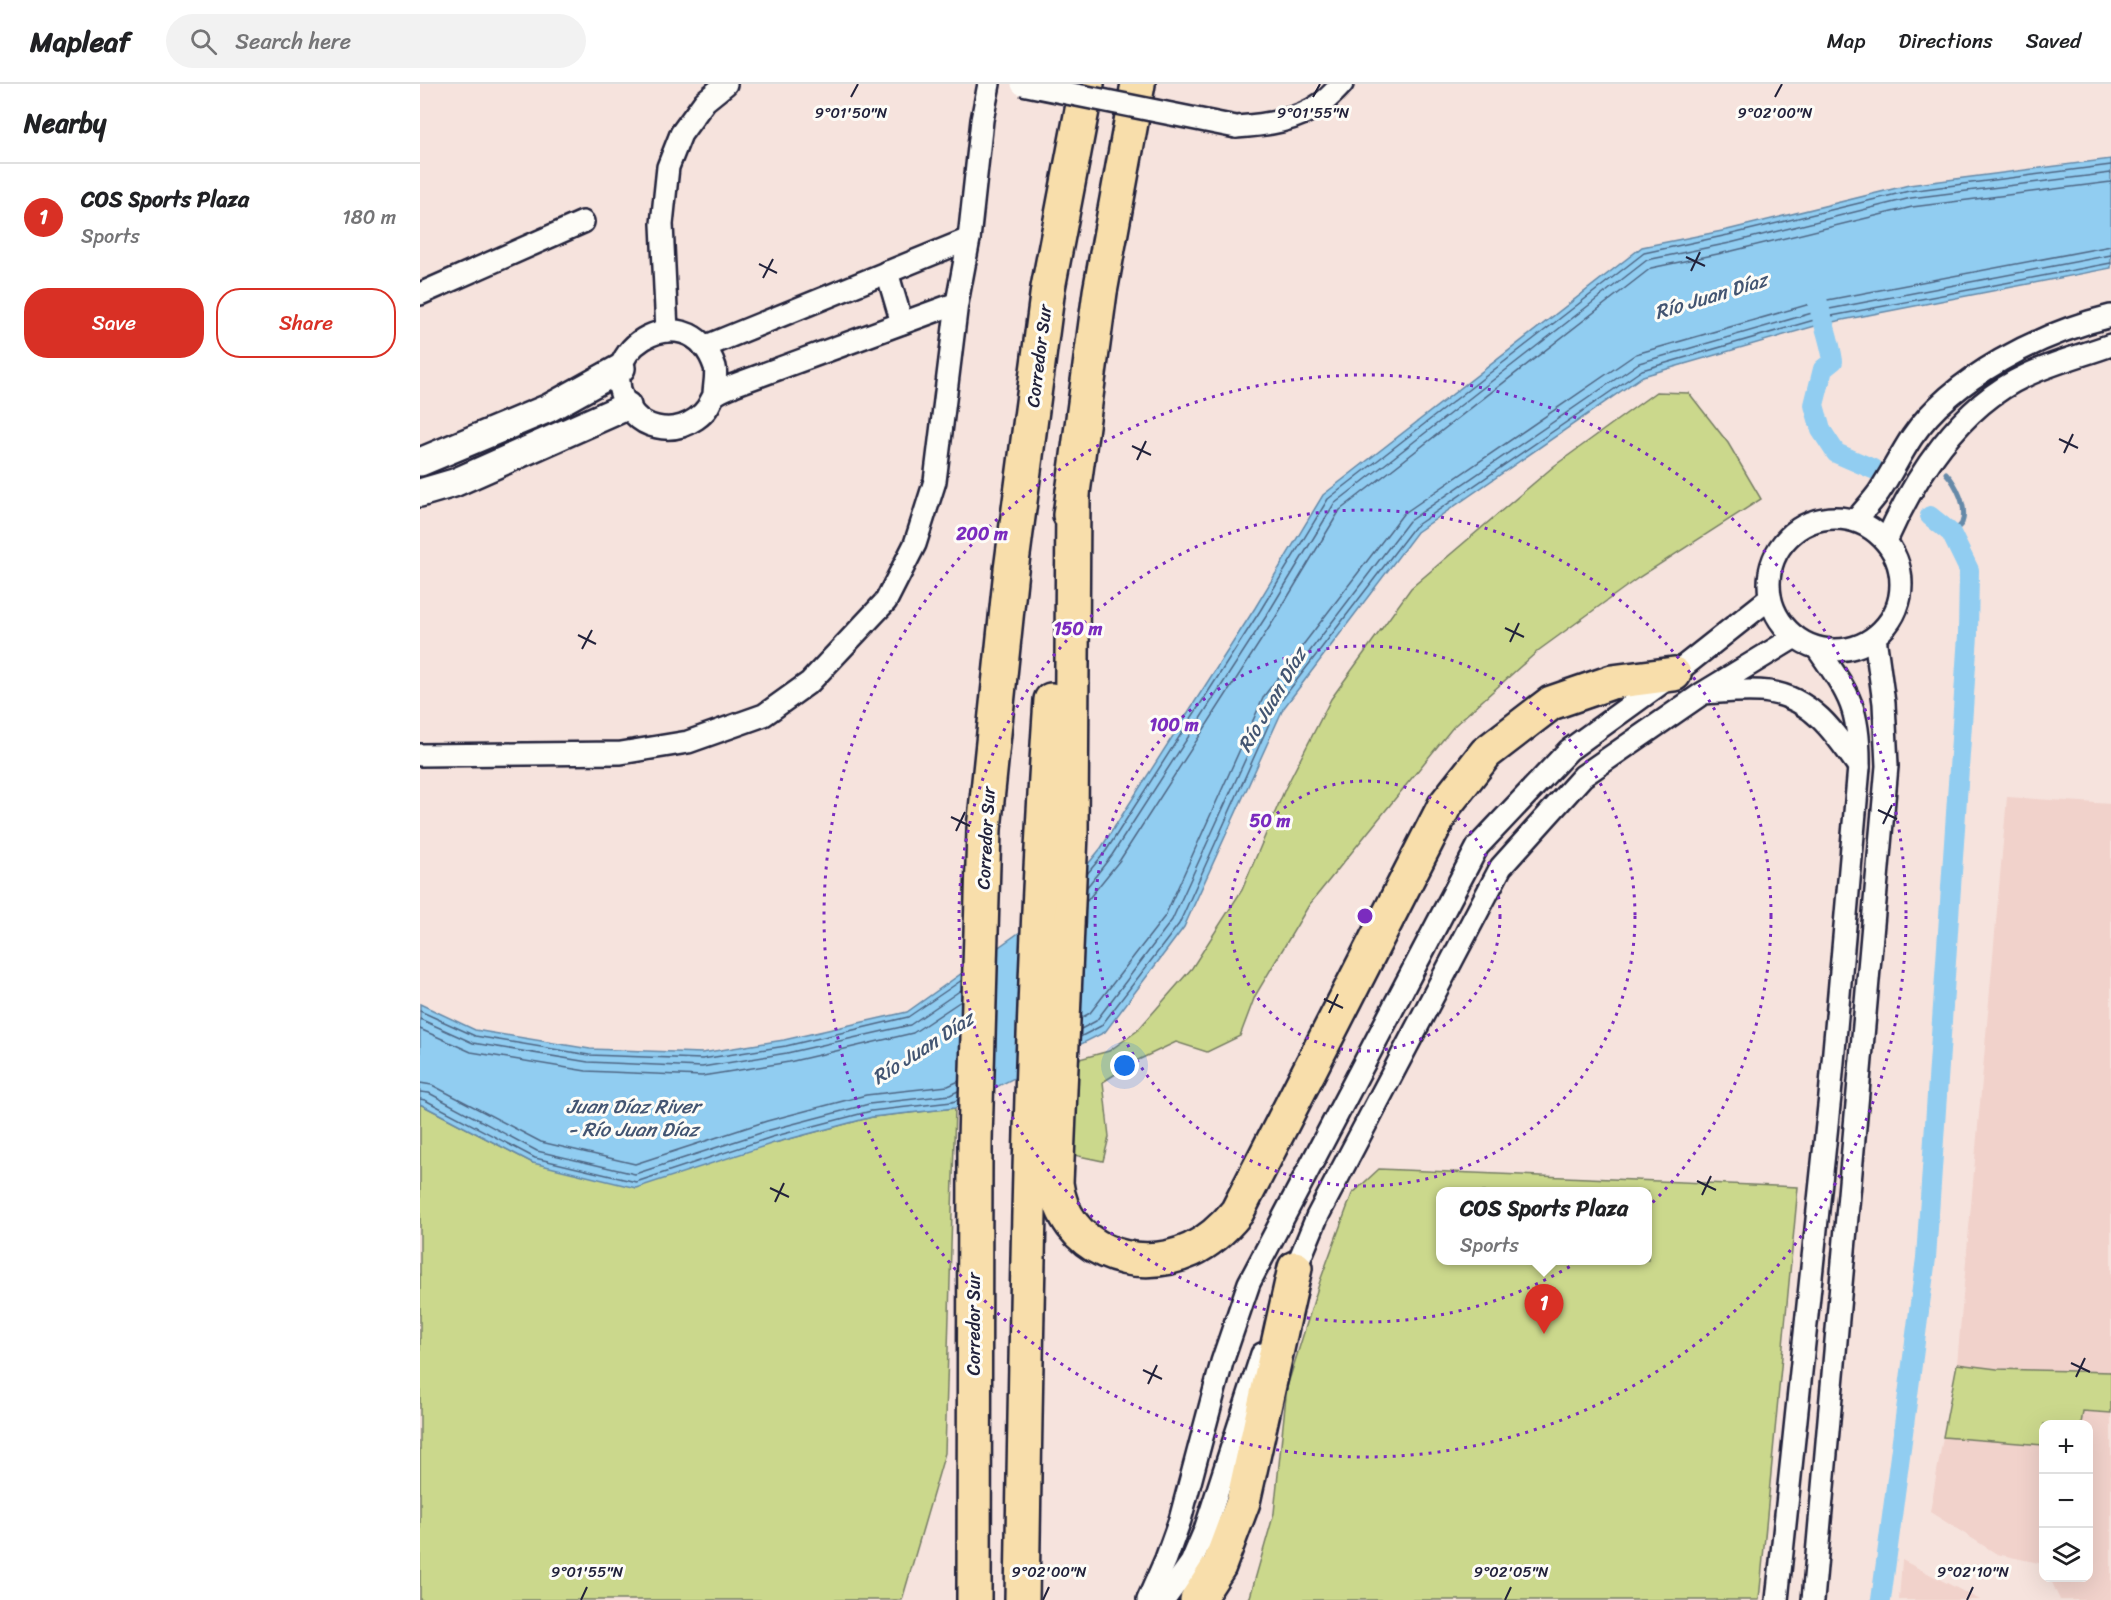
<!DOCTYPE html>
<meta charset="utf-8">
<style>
:root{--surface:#fff;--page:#f2f2f2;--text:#202124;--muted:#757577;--line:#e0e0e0;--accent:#d93025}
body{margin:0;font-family:Sriracha,sans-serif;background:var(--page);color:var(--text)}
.controls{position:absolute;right:18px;bottom:18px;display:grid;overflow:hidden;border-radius:12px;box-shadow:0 6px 24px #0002}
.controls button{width:54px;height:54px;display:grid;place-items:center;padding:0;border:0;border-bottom:2px solid var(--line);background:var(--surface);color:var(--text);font:30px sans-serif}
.you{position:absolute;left:705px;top:982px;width:21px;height:21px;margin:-15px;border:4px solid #fff;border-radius:50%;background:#1a73e8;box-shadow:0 0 0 9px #1a73e833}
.badge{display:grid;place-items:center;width:39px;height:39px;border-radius:50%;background:var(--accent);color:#fff;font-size:20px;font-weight:700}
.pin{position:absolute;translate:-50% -50px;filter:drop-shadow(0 2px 3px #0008)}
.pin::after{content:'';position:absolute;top:32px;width:21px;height:18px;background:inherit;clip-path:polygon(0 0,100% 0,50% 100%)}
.popup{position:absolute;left:1016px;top:1103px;width:216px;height:78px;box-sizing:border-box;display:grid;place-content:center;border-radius:12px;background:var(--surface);filter:drop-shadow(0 2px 4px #0005);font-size:20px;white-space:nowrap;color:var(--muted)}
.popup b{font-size:22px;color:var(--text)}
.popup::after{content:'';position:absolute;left:50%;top:100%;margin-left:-12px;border:12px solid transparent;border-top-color:var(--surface)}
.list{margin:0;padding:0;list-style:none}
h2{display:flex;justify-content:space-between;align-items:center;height:78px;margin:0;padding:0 24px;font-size:26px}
h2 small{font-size:20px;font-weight:400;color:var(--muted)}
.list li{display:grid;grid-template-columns:39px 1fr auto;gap:18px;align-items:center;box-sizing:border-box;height:108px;padding:0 24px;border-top:2px solid var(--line)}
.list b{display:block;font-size:22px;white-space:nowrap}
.list p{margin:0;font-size:20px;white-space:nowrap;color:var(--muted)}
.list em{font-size:20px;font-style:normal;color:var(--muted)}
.actions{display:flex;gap:12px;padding:18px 24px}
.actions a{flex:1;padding:14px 0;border:2px solid var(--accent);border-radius:24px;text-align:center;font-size:21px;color:var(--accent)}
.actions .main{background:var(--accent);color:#fff}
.icon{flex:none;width:33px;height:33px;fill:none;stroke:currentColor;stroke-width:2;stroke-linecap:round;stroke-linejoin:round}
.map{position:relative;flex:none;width:1691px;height:1516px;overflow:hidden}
header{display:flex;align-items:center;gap:36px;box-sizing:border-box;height:84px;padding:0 30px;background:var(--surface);border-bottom:2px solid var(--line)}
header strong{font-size:28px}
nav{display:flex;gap:33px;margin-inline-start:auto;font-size:21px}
.search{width:420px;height:54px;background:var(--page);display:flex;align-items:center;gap:15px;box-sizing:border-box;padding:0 21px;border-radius:33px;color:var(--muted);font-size:22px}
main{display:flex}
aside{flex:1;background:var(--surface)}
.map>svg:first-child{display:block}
</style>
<header>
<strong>Mapleaf</strong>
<div class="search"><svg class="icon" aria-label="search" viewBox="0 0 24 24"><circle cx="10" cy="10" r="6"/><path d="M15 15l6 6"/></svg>Search here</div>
<nav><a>Map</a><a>Directions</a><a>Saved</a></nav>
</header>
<main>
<aside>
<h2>Nearby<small></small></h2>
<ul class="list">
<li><span class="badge">1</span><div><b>COS Sports Plaza</b><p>Sports</p></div><em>180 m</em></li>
</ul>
<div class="actions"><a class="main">Save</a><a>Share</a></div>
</aside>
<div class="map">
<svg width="1691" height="1516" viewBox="0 0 1691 1516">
<rect width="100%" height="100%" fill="#f6e3dd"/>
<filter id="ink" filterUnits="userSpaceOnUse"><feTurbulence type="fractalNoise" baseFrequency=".0167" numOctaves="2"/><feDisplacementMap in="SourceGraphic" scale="12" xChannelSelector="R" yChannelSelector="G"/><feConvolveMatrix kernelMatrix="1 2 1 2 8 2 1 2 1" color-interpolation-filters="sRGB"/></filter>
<g filter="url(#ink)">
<g fill="#f1d2cb">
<path d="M1587 713 1691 720V1288L1577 1285 1537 1280Z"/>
<path d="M1662 1327 1691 1329V1516H1640L1630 1494H1668V1340H1661Z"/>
<path d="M1523 1353 1623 1361V1480L1577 1470 1510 1428Z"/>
<path d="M1482 1476 1560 1516H1479Z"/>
</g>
<g fill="#cbd88c" stroke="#767d64" stroke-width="1.5" fill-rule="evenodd">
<path d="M1236 308 1269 309 1308 359 1341 415 1218 494 1119 566 1034 642 889 821 835 912 820 952 787 968 756 958 716 977 683 998 689 1053 683 1077 649 1070 652 977 689 967 717 947 772 884 822 806 865 705 911 615 991 504 1134 382Z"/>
<path d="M0 1020 113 1079 354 1059 452 1033 535 1024 525 1369 482 1516H0Z"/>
<path d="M959 1085 1378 1103 1339 1516H827L830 1513 854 1429 867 1303 900 1197 932 1110ZM1020 1108H1228V1176H1020Z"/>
<path d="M1537 1280 1577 1285 1691 1288V1329L1663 1327 1661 1340H1624L1623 1361 1523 1353Z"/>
</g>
<path fill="#91cdf1" stroke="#6589a8" stroke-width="1.5" d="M1691 75V184L1402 240 1223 292 997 448 863 625 764 843 685 948 535 1024 452 1033 354 1059 216 1104 113 1079 0 1020V920L55 946 170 965 282 969 364 956 487 928 631 826 681 764 835 524 903 411 1222 163 1307 146 1489 101Z"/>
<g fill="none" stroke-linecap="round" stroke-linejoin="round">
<g stroke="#4e6684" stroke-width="1.5">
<path d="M667 790 686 767 840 527 908 415 1224 169 1308 151 1489 107 1691 81"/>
<path d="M667 803 692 771 847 531 914 420 1227 176 1310 159 1491 114 1691 89"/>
<path d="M666 818 700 776 854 536 920 426 1231 184 1312 167 1492 123 1691 98"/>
<path d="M0 927 55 952 169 971 282 975 366 962 488 933 542 896"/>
<path d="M661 934 670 929 745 832 844 612 983 430 1216 270 1397 218 1691 162"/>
<path d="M0 935 53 959 168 978 282 983 367 969 490 941 541 906"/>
<path d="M0 945 51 968 166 987 282 992 369 978 493 949 541 917"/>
<path d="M661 945 676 937 752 836 852 617 989 437 1219 279 1399 227 1691 171"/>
<path d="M660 953 681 942 759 840 857 622 994 443 1222 286 1401 234 1691 179"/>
<path d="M0 999 12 1001 121 1058 215 1080 347 1037 446 1011 528 1002 539 997"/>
<path d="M0 1008 9 1009 117 1067 215 1090 350 1046 449 1020 530 1011 538 1007"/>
<path d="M0 1015 5 1016 115 1074 216 1098 352 1053 451 1027 532 1018 538 1016"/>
</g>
<path stroke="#6589a8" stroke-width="5" d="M1526 389C1536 400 1548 423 1542 439 1540 443 1535 446 1531 449"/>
<g stroke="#91cdf1" stroke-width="20">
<path d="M1397 215C1402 236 1410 255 1413 277L1403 285 1394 321 1401 346 1416 369 1453 385"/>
<path d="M1461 1516 1506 1174 1548 551 1549 486 1531 449 1510 432"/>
</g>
<g stroke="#22223b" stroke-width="26">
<g id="minor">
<path d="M816 43C846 41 877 37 902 19 909 14 916 6 922 0"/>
<path d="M467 188 482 239"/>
<path d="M0 210 163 138"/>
<path d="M247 247 242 140 248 83 261 50 285 17 306 0"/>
<path d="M284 263 549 155"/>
<path d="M294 311C294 303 297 291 295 283 268 203 158 272 215 331 226 343 246 347 262 342 271 339 282 332 287 324 290 320 291 315 294 312 298 307 308 304 314 301L537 219"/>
<circle cx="1415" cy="500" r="66"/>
<path d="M1436 436C1443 427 1452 418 1459 408 1471 390 1480 371 1492 353 1533 293 1621 249 1691 232"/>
<path d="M1466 457C1494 394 1540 322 1605 292 1632 279 1663 271 1691 261"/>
<path d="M1284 609C1305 608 1328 605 1349 608 1392 614 1416 650 1439 683"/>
<path d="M0 671 201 669 268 658 344 631 390 598 466 517 495 460 515 397 537 219 549 155 562 36 569 0"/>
<path d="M871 1196 897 1133 1081 783 1163 692 1283 609 1375 553"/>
<path d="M728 1516 746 1475 760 1436 802 1278 829 1199 1058 762 1149 666 1254 590 1350 514"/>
<path d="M744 1516 771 1479 785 1446 842 1270"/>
<path d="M1357 1516 1410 1012 1439 683C1440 624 1429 610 1397 564"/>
<path d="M1393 1516 1467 682 1464 619 1455 553"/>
</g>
</g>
<g stroke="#22223b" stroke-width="32">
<g id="tertiary">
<path d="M0 378 129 324 201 284"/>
<path d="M0 409 34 399 207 322"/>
</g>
</g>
<g stroke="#22223b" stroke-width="38">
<g id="motorway">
<path d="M653 408 651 749 636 1099C644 1165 714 1192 771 1166 790 1157 804 1144 817 1128L1025 721 1066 669 1131 619 1192 598 1254 590"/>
<path d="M650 431 680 208 718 0"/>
<path d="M554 1516 555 1056 564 745 591 486 628 204 667 0"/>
<path d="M602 1516C607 1216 610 916 631 616"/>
<path d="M777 1516 799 1482 823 1418 875 1184"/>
</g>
</g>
<use href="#minor" stroke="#fdfcf7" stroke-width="21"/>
<use href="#tertiary" stroke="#fdfcf7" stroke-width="27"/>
<use href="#motorway" stroke="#f8deab" stroke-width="33"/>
<g stroke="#22223b" stroke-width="26" stroke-linecap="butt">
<path id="minor-bridge" d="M602 0 816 43"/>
</g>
<use href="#minor-bridge" stroke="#fdfcf7" stroke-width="21"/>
</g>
</g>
<path fill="none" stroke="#22223b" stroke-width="2" d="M431 13 438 0M893 13 900 0M1355 13 1362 0M1266 173 1285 182M339 180 357 189M1271 187 1280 168M343 194 353 175M1639 355 1658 364M712 362 731 371M1644 369 1653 350M717 376 726 357M1085 544 1104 553M158 551 176 560M1090 558 1099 539M162 565 172 546M1458 726 1477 735M531 733 550 742M1463 740 1472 721M536 747 545 728M904 915 923 924M909 929 918 910M1277 1097 1296 1106M350 1104 369 1113M1282 1111 1291 1092M355 1118 364 1099M1651 1279 1670 1288M723 1286 742 1295M1656 1293 1665 1274M728 1300 737 1281M161 1516 167 1503M623 1516 629 1503M1085 1516 1091 1503M1547 1516 1553 1503"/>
<g fill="none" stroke="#7b2cbf" stroke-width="3" stroke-dasharray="3 6">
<circle cx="945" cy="832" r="135"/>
<circle cx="945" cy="832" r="270"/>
<circle cx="945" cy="832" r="406"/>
<circle cx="945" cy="832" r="541"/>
</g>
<g text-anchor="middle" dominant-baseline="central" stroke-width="6" stroke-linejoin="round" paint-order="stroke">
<g font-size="18" fill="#22223b" stroke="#fdfcf7">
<text transform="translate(619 272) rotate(-83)">Corredor Sur</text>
<text transform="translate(566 754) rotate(-87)">Corredor Sur</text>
<text transform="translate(554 1240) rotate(-90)">Corredor Sur</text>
</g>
<g font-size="20" font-style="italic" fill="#435572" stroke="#fdfcf7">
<text transform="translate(1291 212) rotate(-17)">Río Juan Díaz</text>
<text transform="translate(852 616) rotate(-60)">Río Juan Díaz</text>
<text transform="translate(503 964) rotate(-33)">Río Juan Díaz</text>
<text x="213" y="1022">Juan Díaz River<tspan x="213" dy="23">- Río Juan Díaz</tspan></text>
</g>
</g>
<g font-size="15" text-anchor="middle" fill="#22223b" stroke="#fdfcf7" stroke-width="6" stroke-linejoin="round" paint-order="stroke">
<text x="431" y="34">9°01'50"N</text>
<text x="893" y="34">9°01'55"N</text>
<text x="1355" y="34">9°02'00"N</text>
<text x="167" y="1493">9°01'55"N</text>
<text x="629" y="1493">9°02'00"N</text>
<text x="1091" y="1493">9°02'05"N</text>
<text x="1553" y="1493">9°02'10"N</text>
</g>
<circle cx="945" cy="832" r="9" fill="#7b2cbf" stroke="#fdfcf7" stroke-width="3"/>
<g font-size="18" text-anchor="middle" font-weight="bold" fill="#7b2cbf" stroke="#fdfcf7" stroke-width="6" stroke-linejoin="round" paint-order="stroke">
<text x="562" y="456">200 m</text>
<text x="658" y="551">150 m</text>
<text x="754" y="647">100 m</text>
<text x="850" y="743">50 m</text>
</g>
</svg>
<div class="controls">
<button>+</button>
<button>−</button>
<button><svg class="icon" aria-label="layers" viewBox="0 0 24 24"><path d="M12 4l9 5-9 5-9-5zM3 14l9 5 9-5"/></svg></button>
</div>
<div class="you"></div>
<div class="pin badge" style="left:1124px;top:1250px">1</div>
<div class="popup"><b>COS Sports Plaza</b>Sports</div>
</div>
</main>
